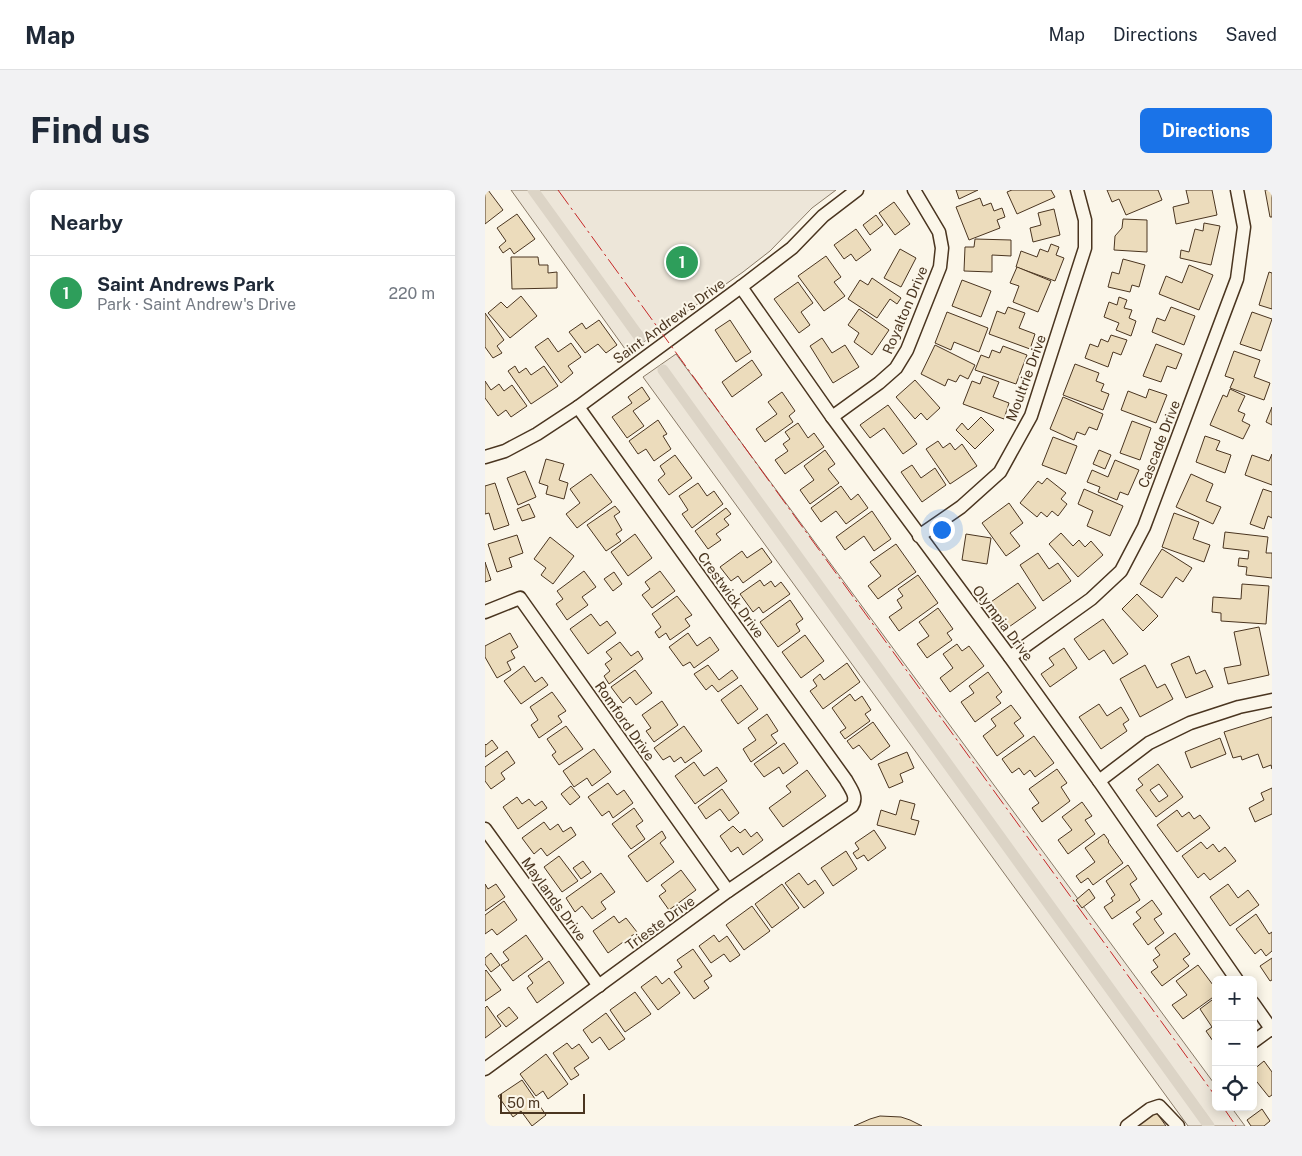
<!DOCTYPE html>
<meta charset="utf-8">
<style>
:root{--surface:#fff;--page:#f2f2f3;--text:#1f2937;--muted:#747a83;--line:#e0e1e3;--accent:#1a73e8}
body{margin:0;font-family:"Public Sans",sans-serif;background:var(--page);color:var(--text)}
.controls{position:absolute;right:15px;bottom:15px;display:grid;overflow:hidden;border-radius:8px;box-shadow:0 2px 12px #0003}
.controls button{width:45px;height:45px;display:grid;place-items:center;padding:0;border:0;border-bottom:1px solid var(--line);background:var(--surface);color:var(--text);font:25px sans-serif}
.scale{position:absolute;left:15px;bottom:12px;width:85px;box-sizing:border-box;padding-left:5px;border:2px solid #4a3520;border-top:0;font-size:14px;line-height:18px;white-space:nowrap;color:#4a3520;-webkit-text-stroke:4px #fbf6e9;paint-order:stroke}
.you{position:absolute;left:456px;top:339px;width:18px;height:18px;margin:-12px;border:4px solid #fff;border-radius:50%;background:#1a73e8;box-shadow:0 0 0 8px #1a73e833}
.badge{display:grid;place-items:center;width:32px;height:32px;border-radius:50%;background:var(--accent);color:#fff;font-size:16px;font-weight:700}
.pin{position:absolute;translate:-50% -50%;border:2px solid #fff;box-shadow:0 1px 5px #0006}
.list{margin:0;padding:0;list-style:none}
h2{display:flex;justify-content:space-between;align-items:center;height:65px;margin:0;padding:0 20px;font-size:21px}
h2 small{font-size:16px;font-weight:400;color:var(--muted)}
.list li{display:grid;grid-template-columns:32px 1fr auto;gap:15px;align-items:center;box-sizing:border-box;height:75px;padding:0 20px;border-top:1px solid var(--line)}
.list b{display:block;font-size:19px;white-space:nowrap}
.list p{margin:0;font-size:16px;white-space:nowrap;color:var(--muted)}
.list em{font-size:16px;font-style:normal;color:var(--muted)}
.icon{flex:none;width:28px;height:28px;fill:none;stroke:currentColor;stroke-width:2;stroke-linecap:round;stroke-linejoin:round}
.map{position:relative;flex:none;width:787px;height:936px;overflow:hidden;border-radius:8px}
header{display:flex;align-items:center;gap:30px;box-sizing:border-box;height:70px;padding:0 25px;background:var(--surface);border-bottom:1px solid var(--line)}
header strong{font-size:24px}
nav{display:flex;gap:28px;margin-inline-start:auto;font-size:18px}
.intro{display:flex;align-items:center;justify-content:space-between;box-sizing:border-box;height:120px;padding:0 30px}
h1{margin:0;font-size:35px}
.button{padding:12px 22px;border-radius:8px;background:var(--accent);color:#fff;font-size:18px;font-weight:700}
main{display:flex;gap:30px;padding:0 30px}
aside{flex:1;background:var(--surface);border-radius:8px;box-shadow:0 2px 12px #0003}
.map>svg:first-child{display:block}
</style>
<header>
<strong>Map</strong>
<nav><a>Map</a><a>Directions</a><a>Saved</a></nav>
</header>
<div class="intro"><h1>Find us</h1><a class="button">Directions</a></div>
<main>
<aside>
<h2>Nearby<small></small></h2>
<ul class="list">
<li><span class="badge" style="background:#2e9e5b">1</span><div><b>Saint Andrews Park</b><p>Park · Saint Andrew's Drive</p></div><em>220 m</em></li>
</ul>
</aside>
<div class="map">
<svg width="787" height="936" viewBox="0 0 787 936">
<rect width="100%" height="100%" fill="#fbf6e9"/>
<g fill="#ede6d9" stroke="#887966">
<path d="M26 0H351L327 18 285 61 258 82 143 163Z"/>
<path d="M191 164 731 896V917H746L760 936H703L158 187Z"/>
</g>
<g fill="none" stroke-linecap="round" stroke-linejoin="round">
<g stroke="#dcd4c6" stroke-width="11">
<path d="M48 0 155 148"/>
<path d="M178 180 724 936"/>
</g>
</g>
<g fill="#ecdcbc" stroke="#4a3520" fill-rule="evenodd">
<path d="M3 0 18 20 0 34V2Z"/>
<path d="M471 0H493L474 9Z"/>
<path d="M527 0H566L570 7 532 24 522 2Z"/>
<path d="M622 0H673L677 10 641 25 634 9 627 12Z"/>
<path d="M701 0H727L732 25 691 34 688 17 704 13Z"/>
<path d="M780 0H787V27H785Z"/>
<path d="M495 8 498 16 506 13 509 21 517 18 520 27 512 30 515 38 484 50 471 17Z"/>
<path d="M409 12 425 34 410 45 394 23Z"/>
<path d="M569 19 575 45 548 52 545 38 556 35 553 23Z"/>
<path d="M32 24 50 49 29 64 25 58 18 63 14 57 21 51 12 38Z"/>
<path d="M391 25 398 35 385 45 378 35Z"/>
<path d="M638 29 662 30V62L629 60 630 46 637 38Z"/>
<path d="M719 33 735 36 726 75 695 68 696 60 704 62 710 39 718 41Z"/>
<path d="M371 39 386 60 371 71 366 64 359 69 349 55Z"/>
<path d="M490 49 526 50V66L507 65V82L479 81 480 57H489Z"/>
<path d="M566 54 574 57 571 65 579 68 570 91 531 77 536 61 552 67 555 59 563 62Z"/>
<path d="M415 59 431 68 416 97 399 88Z"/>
<path d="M341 66 356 87 349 92 360 106 339 121 313 86Z"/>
<path d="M26 67H53L54 75H63V83L72 82V98L27 99Z"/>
<path d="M638 69 660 75 654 97 647 95 645 102 623 97 627 82 634 84Z"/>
<path d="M704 75 728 85 714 120 674 104 681 86 697 93Z"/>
<path d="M532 77 566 91 553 122 528 112 534 96 525 93Z"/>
<path d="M784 82 787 83V119L774 115Z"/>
<path d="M387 88 416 108 412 114 405 109 392 128 363 109 375 90 383 95Z"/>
<path d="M477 90 506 101 496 127 467 116Z"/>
<path d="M313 92 328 113 316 122 325 135 314 143 289 109Z"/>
<path d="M36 106 52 126 25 148 3 123 16 112 22 118Z"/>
<path d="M634 107 642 110 639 118 647 120 644 128 651 131 646 146 631 140 634 133 619 127 624 112 632 115Z"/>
<path d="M523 117 540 123 534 138 550 144 545 159 504 144 512 121 520 124Z"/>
<path d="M686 117 710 126 699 155 667 142 672 128 680 131Z"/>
<path d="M374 119 404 140 387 165 369 152 374 143 363 135Z"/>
<path d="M462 122 503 138 494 162 469 152 466 160 450 153Z"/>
<path d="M767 122 787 129 776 161 755 154Z"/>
<path d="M0 123 19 150 12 156 17 163 8 168 0 157Z"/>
<path d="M114 130 132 155 121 163 113 154 100 163 84 142 97 133 101 139Z"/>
<path d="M245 130 266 162 251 172 230 140Z"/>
<path d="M626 145 642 150 636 165 628 162 623 177 600 168 605 154 613 157 616 149 623 152Z"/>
<path d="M63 148 73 162 86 153 96 167 83 176 88 183 76 193 50 157Z"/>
<path d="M337 148 347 163 360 155 374 177 348 193 325 156Z"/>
<path d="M671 154 697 164 691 179 682 176 676 192 658 186Z"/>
<path d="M450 155 490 175 483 189 475 185 471 192 463 189 460 196 436 184Z"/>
<path d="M518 156 542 165 531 194 490 180 496 165 504 168 507 160 515 163Z"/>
<path d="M749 161 775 170 769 187 785 193 779 210 745 198 749 189 740 186Z"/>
<path d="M267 170 277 185 247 207 237 192Z"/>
<path d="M590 174 614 183 611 191 619 194 616 201 624 204 618 220 578 205Z"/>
<path d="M30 176 34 183 41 178 46 185 59 176 73 196 46 214 23 181Z"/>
<path d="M498 186 514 192 508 207 524 213 519 229 478 214 487 191 495 194Z"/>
<path d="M430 190 455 218 442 230 436 223 430 229 411 207Z"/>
<path d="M0 191 6 200 14 194 19 201 27 195 42 216 26 227 21 220 13 226 0 208Z"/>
<path d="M157 197 165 209 148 221 159 236 142 248 127 227 147 213 143 207Z"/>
<path d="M664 199 682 205 671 233 636 220 643 201 661 208Z"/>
<path d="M745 199 760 206 753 221 760 224 757 231 765 235 758 249 725 235 738 205 742 207Z"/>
<path d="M297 202 310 221 304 226 308 232 280 252 271 239 292 224 283 212Z"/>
<path d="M578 207 618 224 612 240 604 237 600 245 592 242 589 250 565 239Z"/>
<path d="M403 215 432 254 418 264 399 238 385 248 375 235Z"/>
<path d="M787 217V235L781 232Z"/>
<path d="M496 227 509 240 490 259 471 240 477 233 483 240Z"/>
<path d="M173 230 182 244 178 246 186 259 169 271 161 259 153 264 144 251Z"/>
<path d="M647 231 666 238 655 270 635 263Z"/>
<path d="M313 233 323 248 329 243 339 257 300 284 290 270 303 261 298 254 305 249 300 242Z"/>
<path d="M720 246 735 251 731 260 746 265 740 283 711 272Z"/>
<path d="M568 247 592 256 581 284 557 275Z"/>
<path d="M453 251 458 258 465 253 470 260 477 254 492 276 465 294 441 259Z"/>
<path d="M340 260 350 274 343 279 354 293 325 314 315 300 329 290 319 276Z"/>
<path d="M614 260 626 265 620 279 608 274Z"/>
<path d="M787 264V295L760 285 767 265 784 271Z"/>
<path d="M190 265 207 288 184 305 173 290 180 284 175 276Z"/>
<path d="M61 269 79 274 74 290 83 293 79 309 61 304 63 296 54 293Z"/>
<path d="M630 270 654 280 643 305 635 302 632 310 613 302 615 297 602 292 607 280 623 287Z"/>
<path d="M427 275 436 288 450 278 461 295 437 312 416 282Z"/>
<path d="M40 281 51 307 33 315 22 288Z"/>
<path d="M106 284 127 312 92 338 81 324 95 313 85 299Z"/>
<path d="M706 284 728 294 721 311 736 317 728 334 691 317Z"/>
<path d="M562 288 581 303 576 309 582 314 573 326 567 321 562 327 556 322 552 327 535 313 553 291 557 294Z"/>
<path d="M10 293 24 335 9 340 4 323 0 324V296Z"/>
<path d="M213 293 222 306 229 301 238 314 207 338 197 324 203 320 194 306Z"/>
<path d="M356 296 366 310 373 304 383 318 361 334 351 321 336 332 326 318Z"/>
<path d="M599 299 638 316 625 346 602 336 608 321 593 314Z"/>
<path d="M778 299 787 302V328L783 326 779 339 765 334Z"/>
<path d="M524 313 538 333 525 343 535 356 521 366 497 333Z"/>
<path d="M44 314 50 327 37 331 32 319Z"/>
<path d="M130 316 135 322 129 326 137 340 131 344 136 351 121 361 102 335Z"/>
<path d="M241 318 246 324 239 329 244 335 231 344 236 350 223 359 210 341Z"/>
<path d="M387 321 406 349 389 361 379 346 360 360 351 347Z"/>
<path d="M689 323 714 332 708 349 725 355 719 372 677 357Z"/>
<path d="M740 342 783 347 781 363H787V388L761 385 762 377 753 376 754 368 763 369 764 361 738 358Z"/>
<path d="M576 343 588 356 594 350 600 357 606 351 618 365 593 387 564 354Z"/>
<path d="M150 344 167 368 143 386 126 362Z"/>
<path d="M481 344 506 348 502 374 477 370Z"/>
<path d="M32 345 38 363 24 368 27 377 12 382 3 354Z"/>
<path d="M65 347 89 366 68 394 56 385 61 378 49 369Z"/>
<path d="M411 354 431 382 393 409 383 396 396 386 385 372Z"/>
<path d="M277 358 287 372 258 393 253 386 246 391 235 377 257 361 262 368Z"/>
<path d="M677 359 707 378 698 392 691 387 677 408 655 394Z"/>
<path d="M553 363 564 379 573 373 586 391 558 411 535 375Z"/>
<path d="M0 372 6 390 0 392Z"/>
<path d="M99 381 111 397 97 407 103 415 82 430 71 414 78 409 72 401Z"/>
<path d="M175 381 190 401 167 418 157 405 165 399 160 392Z"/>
<path d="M129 382 137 394 128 401 119 389Z"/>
<path d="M433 385 453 413 414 441 404 427 417 418 412 410 418 406 413 399Z"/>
<path d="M275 390 279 396 286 391 290 397 296 392 305 404 278 423 274 417 268 422 255 404Z"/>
<path d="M533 393 551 418 521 439 503 414Z"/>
<path d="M757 394 784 396 781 434 736 431V423L727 422 728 407 756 409Z"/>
<path d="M652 404 673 426 658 441 637 419Z"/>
<path d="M192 406 207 425 200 429 205 436 185 450 181 443 174 448 170 442 176 437 167 424Z"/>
<path d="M305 410 318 429 311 434 315 441 293 457 275 432Z"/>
<path d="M453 418 468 439 462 443 467 450 442 468 432 454 444 446 434 432Z"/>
<path d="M106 424 115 436 122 431 131 443 103 464 85 439Z"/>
<path d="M618 429 643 464 628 474 619 460 604 470 589 449Z"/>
<path d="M774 437 784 485 743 494 739 478 756 475 749 442Z"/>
<path d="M25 443 33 457 26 461 30 468 22 472 26 480 12 488 0 467V456Z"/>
<path d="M203 443 212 456 225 447 234 460 209 478 205 472 198 476 184 457Z"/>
<path d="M320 445 339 471 316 488 297 462Z"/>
<path d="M135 452 146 466 153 461 158 469 124 494 119 486 125 481 120 474 127 469 121 462Z"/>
<path d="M472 454 477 461 484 456 499 476 465 502 455 488 468 478 458 464Z"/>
<path d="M579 458 592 478 565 497 556 484 569 475 564 468Z"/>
<path d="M704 466 711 484 720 480 728 497 701 508 686 474Z"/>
<path d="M362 473 375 492 338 519 325 501 332 496 328 490 335 484 339 490Z"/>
<path d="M223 475 234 490 247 480 253 488 233 502 227 495 221 500 209 484Z"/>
<path d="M660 475 672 498 680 494 688 509 655 527 635 489Z"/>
<path d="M39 476 50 492 57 487 63 495 36 514 19 491Z"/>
<path d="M150 480 167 503 151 515 145 507 138 513 126 497Z"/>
<path d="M503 482 517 502 511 507 516 513 490 532 476 512 489 503 484 496Z"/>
<path d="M256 495 273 519 253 534 236 510Z"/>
<path d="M67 502 81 521 73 526 77 532 54 548 46 535 53 530 45 517Z"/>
<path d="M365 504 370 511 377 506 386 520 380 524 385 531 360 549 355 542 361 538 347 518Z"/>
<path d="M177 511 193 535 169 552 161 541 166 538 157 525Z"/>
<path d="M614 514 622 526 636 517 644 530 638 534 642 541 616 559 594 527Z"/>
<path d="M526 515 536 528 529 533 539 546 512 566 498 546 511 536 506 529Z"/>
<path d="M282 524 293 541 286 545 292 553 266 572 258 559 271 550 263 538Z"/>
<path d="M787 527V579L786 575 778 578 773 564 757 570 756 566 748 568 739 542Z"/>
<path d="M388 532 405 556 386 570 374 555 368 559 362 551Z"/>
<path d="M81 536 98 559 74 575 67 565 71 562 62 549Z"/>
<path d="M199 536 217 561 200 573 196 567 189 572 185 566 178 570 169 558Z"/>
<path d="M549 546 569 573 550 587 545 580 539 585 534 578 527 583 517 569Z"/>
<path d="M735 548 741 564 706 578 700 562Z"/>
<path d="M7 550 13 558 0 567V554L1 555Z"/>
<path d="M299 553 313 573 298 584 294 577 279 587 269 574Z"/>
<path d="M109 559 126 582 107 596 102 588 89 597 78 581Z"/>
<path d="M22 561 30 573 16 583 20 589 6 599 0 591V577Z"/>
<path d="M422 562 429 578 415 584 418 592 404 598 393 574Z"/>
<path d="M209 572 219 586 232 577 242 591 210 614 190 586Z"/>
<path d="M673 574 698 607 671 627 651 600 658 595 653 589ZM674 594 683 606 674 612 665 600Z"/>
<path d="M572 579 582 593 576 597 585 611 557 632 547 618 554 613 544 599Z"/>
<path d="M322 580 341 606 298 637 284 618 306 602 301 596Z"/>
<path d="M123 593 132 605 139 600 148 613 128 628 124 621 117 626 103 607Z"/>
<path d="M86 596 95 607 85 615 76 604Z"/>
<path d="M787 598V624L770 632 764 618 779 610 776 603Z"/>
<path d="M237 599 254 623 244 631 235 619 221 629 213 617Z"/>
<path d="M32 607 37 614 44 609 50 616 57 611 62 618 33 639 18 617Z"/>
<path d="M415 610 430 614 426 629 434 631 430 645 392 635 396 620 411 625Z"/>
<path d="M597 612 607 626 600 630 610 644 583 664 573 650 587 640 577 627Z"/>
<path d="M149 618 158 631 151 636 160 649 146 659 127 634Z"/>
<path d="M692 620 697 627 704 622 709 629 715 625 725 638 692 662 672 635Z"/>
<path d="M59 632 65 640 73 634 78 642 86 637 91 645 62 666 56 658 49 664 37 648Z"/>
<path d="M248 636 255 643 260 639 266 647 272 642 278 650 258 665 253 657 246 662 235 646Z"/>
<path d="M389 640 401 658 383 671 379 665 372 669 368 663 374 659 370 653Z"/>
<path d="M177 641 181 648 175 653 189 672 162 692 143 666Z"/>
<path d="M619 644 624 651 623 652 638 673 608 695 603 688 596 693 591 686 610 672 600 658Z"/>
<path d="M716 652 722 659 728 654 734 662 740 657 751 671 725 690 719 683 713 688 697 666Z"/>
<path d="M361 661 372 679 348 696 336 678Z"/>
<path d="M74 666 93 691 77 702 59 677Z"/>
<path d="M98 671 106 682 96 689 88 678Z"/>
<path d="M643 675 652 689 645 694 655 710 627 729 619 717 628 711 626 708 630 705 621 691Z"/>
<path d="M196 680 211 700 184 720 174 706 181 701 176 695Z"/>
<path d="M116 683 130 702 116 712 121 719 107 729 97 716 90 722 81 708Z"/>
<path d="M314 683 323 695 330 690 339 703 319 718 300 693Z"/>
<path d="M0 694 3 699 11 694 20 707 0 721Z"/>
<path d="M297 694 314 718 287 738 270 714Z"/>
<path d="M743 694 753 708 763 700 774 715 745 736 725 707Z"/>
<path d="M604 699 610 708 597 718 591 710Z"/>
<path d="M667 710 677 724 669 729 679 743 663 755 648 734 656 728 651 722Z"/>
<path d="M19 711 32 730 12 745 7 739 0 744V725Z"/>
<path d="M267 716 285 741 259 760 241 735Z"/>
<path d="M771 724 784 744 787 742V761L781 766 776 759 770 764 751 739Z"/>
<path d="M129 726 134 733 141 728 152 742 123 763 108 741Z"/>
<path d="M690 743 705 764 698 769 704 776 677 796 666 782 673 777 668 770 675 765 670 758Z"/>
<path d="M41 745 58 769 28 791 16 775 24 770 18 762Z"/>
<path d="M229 745 234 752 242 746 255 765 245 772 239 764 226 773 214 756Z"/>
<path d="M208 759 227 786 219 791 224 798 209 809 189 782 197 777 192 770Z"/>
<path d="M6 763 15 775 6 782 0 774V768Z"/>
<path d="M787 768V790L785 791 775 776Z"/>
<path d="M64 771 79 793 52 813 42 798 48 793 43 786Z"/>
<path d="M713 775 731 799V805L698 829 687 815 702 805 691 791Z"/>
<path d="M1 780 16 800 0 811V781Z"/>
<path d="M171 786 177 794 184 788 195 803 173 820 156 797Z"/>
<path d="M150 802 166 824 140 842 125 820Z"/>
<path d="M731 807V853L730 854 721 841 727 837 715 819Z"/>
<path d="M2 816 16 836 0 848V818Z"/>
<path d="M24 817 33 828 21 837 12 826Z"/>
<path d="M121 823 140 849 124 860 115 847 107 853 98 840Z"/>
<path d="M82 853 87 859 94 854 104 868 89 878 94 885 86 890 68 863Z"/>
<path d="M61 864 83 894 63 909 58 901 51 906 35 884Z"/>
<path d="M779 871 787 882V905L784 907 768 887V880Z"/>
<path d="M37 890 61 925 47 936 36 921 28 927 13 906Z"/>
<path d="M777 919 785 931 779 936H766L762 930Z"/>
<path d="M671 922 681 936H652Z"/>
<path d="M395 926 416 927 425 930 437 936H369L385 929Z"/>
</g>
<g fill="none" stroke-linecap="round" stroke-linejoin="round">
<g stroke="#4a3520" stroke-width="15">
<g id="minor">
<path d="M256 97 347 227 525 467 614 591 752 790"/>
<path d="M347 227 394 193 411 178 422 160 455 77 457 58 454 42 429 0"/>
<path d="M0 267 20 261 52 244 93 217 256 97 307 58 338 26 372 0"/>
<path d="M434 346 476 317 515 282 546 226 600 58V30L592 0"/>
<path d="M0 422 35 408 243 701"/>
<path d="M525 467 606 409 636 381 659 337 752 89 759 37 752 0"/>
<path d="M614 591 664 553 705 533 754 517 787 510"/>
<path d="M0 639 114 796"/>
<path d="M768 813 787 840"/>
<path d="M768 852 787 838"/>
<path d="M0 879 243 701 367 616C373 607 366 599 361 590L93 217"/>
<path d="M642 936 665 919 674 916 693 936"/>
</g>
</g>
<use href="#minor" stroke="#fbf6e9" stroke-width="12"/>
<g stroke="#c62828" stroke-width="1" stroke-dasharray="18 4 2.5 4" stroke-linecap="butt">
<path d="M73 0 731 907"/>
<path d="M738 917 751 936"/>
</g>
</g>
<g text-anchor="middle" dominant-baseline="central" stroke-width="4" stroke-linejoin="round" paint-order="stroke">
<g font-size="14" fill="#4a3520" stroke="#fbf6e9">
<text transform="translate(420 120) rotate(-67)">Royalton Drive</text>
<text transform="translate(184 131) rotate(-36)">Saint Andrew's Drive</text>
<text transform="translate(541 188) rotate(-70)">Moultrie Drive</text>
<text transform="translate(674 254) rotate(-69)">Cascade Drive</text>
<text transform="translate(246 405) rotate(54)">Crestwick Drive</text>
<text transform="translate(518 433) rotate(53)">Olympia Drive</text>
<text transform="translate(140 531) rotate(55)">Romford Drive</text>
<text transform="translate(69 709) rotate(54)">Maylands Drive</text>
<text transform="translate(175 733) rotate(-36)">Trieste Drive</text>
</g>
</g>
</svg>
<div class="controls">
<button>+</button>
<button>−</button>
<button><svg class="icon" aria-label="locate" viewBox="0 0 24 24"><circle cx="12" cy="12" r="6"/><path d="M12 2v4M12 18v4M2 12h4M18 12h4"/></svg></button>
</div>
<div class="scale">50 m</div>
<div class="you"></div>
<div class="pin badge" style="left:197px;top:72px;background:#2e9e5b">1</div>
</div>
</main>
